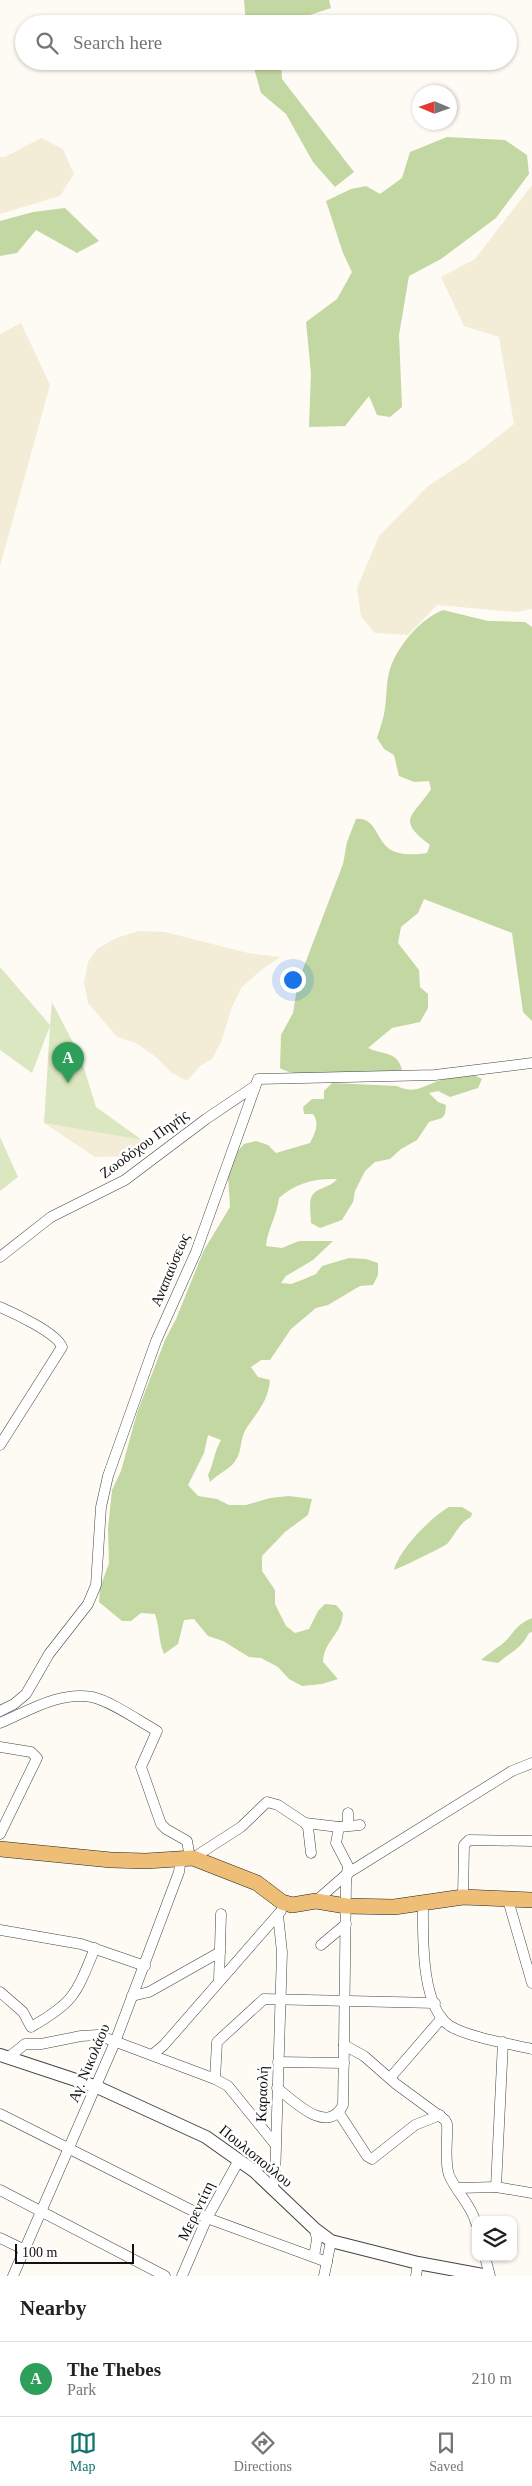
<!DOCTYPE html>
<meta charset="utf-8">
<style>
:root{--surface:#fff;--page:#f6f6f6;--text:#222;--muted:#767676;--line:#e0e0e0;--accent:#0f766e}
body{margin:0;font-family:Georgia,serif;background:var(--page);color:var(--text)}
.controls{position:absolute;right:15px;bottom:15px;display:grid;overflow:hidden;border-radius:10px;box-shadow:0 1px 4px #0004}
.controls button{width:45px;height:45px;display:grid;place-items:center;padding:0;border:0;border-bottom:1px solid var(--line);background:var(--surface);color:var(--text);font:25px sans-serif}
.compass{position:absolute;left:412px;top:85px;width:45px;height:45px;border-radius:50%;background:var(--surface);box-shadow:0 1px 4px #0004;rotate:272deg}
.scale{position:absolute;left:15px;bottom:12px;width:119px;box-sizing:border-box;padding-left:5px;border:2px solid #111;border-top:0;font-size:14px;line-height:18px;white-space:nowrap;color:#111;-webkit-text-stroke:4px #fff;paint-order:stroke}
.you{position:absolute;left:292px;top:979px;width:18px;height:18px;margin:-12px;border:4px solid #fff;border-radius:50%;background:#1a73e8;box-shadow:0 0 0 8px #1a73e833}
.badge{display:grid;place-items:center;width:32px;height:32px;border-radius:50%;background:var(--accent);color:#fff;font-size:16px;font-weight:700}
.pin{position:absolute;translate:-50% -41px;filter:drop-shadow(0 1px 2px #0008)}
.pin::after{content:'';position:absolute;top:26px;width:18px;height:15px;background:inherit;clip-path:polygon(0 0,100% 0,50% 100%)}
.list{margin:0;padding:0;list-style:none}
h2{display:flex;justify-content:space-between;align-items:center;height:65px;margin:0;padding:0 20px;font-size:21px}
h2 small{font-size:16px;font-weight:400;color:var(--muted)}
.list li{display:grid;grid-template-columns:32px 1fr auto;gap:15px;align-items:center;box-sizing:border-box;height:75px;padding:0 20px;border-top:1px solid var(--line)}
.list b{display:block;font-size:19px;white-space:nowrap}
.list p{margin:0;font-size:16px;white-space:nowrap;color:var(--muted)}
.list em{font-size:16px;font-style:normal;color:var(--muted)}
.icon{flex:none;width:28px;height:28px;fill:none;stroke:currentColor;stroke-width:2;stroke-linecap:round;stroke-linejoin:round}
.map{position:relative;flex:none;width:532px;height:2276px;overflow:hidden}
.search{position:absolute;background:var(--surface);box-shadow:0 1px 4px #0004;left:15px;right:15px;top:15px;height:55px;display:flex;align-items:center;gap:12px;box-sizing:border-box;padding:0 18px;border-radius:28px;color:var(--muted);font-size:19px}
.sheet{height:140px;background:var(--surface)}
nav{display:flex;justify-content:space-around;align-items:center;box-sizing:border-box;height:70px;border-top:1px solid var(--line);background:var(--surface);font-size:14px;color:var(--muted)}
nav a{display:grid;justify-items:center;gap:2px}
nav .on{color:var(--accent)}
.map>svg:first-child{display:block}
</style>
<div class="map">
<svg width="532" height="2276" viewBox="0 0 532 2276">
<rect width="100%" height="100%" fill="#fefbf5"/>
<g fill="#f3ecd6">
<path d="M41 138 63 149 74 174 60 196 0 214V157H5Z"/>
<path d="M532 185V609L515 612 437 605 408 635 375 633 361 616 357 588 379 536 428 486 468 460 514 424 499 337 464 326 441 277 475 259Z"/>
<path d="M21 323 50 385 0 566V334Z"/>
<path d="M139 931 165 932 248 953 280 957 260 971 242 987 232 1007 221 1042 212 1059 200 1066 187 1081 172 1073 156 1057 136 1043 117 1037 88 1003 84 982 88 962 97 949 116 938Z"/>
<path d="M44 1123 142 1140 130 1156 95 1157Z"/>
</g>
<g fill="#dbe7c0">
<path d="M0 967 50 1025 52 1002 81 1058 96 1107 142 1140 44 1123 50 1026 32 1073 0 1050Z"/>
<path d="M0 1137 18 1177 0 1191Z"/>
</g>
<g fill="#c2d7a1">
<path d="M244 0H329L331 8 283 24H246Z"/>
<path d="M252 61H281L282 79 354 172 335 187 313 162 286 114 261 93Z"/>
<path d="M447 137 505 140 527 155 529 174 496 218 441 259 409 276 399 335 402 407 390 417 377 415 369 396 345 426 309 427 311 373 306 322 337 299 352 272 343 253 326 201 351 189 366 186 380 194 402 178 410 152Z"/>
<path d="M65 208 99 241 77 253 36 230 17 253 0 256V221L33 212Z"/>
<path d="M443 610 488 621 525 622 532 627V1021L523 1012 512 933 424 899 418 913 401 927 398 943 419 970 420 987 428 994V1008L420 1022 392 1028 368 1048C383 1055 398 1051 402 1070 377 1073 298 1081 280 1068L281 1035 293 1013 298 982 343 864 347 842 356 819C374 817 376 836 386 846 395 856 414 855 427 853L430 845C395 819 413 817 431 789L429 781 414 782 399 776 394 755 384 749 377 738C380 728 384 718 385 708 387 694 386 679 391 666 400 643 421 619 443 610Z"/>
<path d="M472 1074 482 1079 478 1088 450 1097 438 1091 429 1093 438 1102 446 1105 445 1114 442 1118 429 1122 417 1140 401 1149 390 1159 375 1162 365 1171 355 1191 353 1202 342 1220 320 1228 311 1223C311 1216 309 1204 311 1198 315 1187 329 1189 337 1179 314 1178 296 1183 279 1198 277 1216 267 1230 266 1246L282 1248 299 1241H333L313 1260 286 1276 281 1283 291 1284 302 1280 316 1274 322 1266 349 1258 366 1259 378 1263V1275L373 1285 360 1286 328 1305 316 1308 291 1329 270 1360H261L251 1367 258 1377 270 1380C268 1402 257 1412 246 1429 239 1441 243 1454 232 1465 225 1471 217 1475 210 1482L208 1475C214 1463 214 1452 221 1440L208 1435 204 1453 188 1485 198 1496 217 1499 229 1505H246L270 1498 289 1496 312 1499 308 1515 285 1532 262 1556V1571L275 1590V1604L286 1626 295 1633 309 1629 318 1611 325 1604 336 1605 343 1613C342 1635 324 1640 323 1662L338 1679 322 1684 302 1686 289 1679 278 1667 261 1658 249 1657 223 1641 208 1636 194 1619 184 1620 178 1644 164 1654C158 1640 160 1628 155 1614L141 1613 131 1621H122L99 1602 100 1588 109 1563 108 1529 112 1490 121 1471 137 1413 165 1340 176 1319 204 1250 230 1207 228 1176 235 1154 244 1144 256 1141 268 1145 276 1153 310 1143C315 1133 320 1124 313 1114H304L303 1107 312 1099H324V1091L332 1083 397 1086C417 1096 426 1083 445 1079 454 1077 463 1076 472 1074Z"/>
<path d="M449 1507H462L472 1513 471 1517C458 1524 456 1534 447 1544 443 1547 398 1569 394 1570 399 1550 431 1517 449 1507Z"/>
<path d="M532 1618V1632L529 1633C520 1650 512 1651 498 1663L481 1660C488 1654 494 1650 501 1645 514 1635 514 1625 532 1618Z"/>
</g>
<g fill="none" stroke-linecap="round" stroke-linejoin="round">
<g stroke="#444" stroke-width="11">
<g id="minor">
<path d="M0 1257 51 1217 125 1180 206 1119 255 1086"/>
<path d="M0 1307C14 1313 57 1333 62 1347L0 1445"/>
<path d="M0 1711 14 1704 26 1694 49 1654 88 1604 96 1585 101 1507 108 1476 156 1341 196 1252 258 1079 435 1075 532 1063"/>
<path d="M0 1723C28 1711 60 1691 92 1697 111 1701 139 1721 157 1731L141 1767 161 1824 166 1829 187 1841 190 1858"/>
<path d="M0 1747 31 1752 37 1758 0 1834"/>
<path d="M348 1813V1825"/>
<path d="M305 1823 339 1827"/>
<path d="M360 1825 339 1827 336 1843 348 1866 346 1882 344 2045 364 2056 396 2084 445 2120 447 2124C448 2140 444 2160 449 2175 456 2192 471 2204 476 2223"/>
<path d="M193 1858 241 1827 267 1802 278 1805 305 1823 308 1827 311 1853"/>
<path d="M463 1897 464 1845 469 1840 532 1841"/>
<path d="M508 1900 532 1983"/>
<path d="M316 1901 348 1873 512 1771 532 1763"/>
<path d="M423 1901C423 1933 420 2006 450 2026 468 2037 510 2044 532 2049"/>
<path d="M0 1930 81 1944 145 1966"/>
<path d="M321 1945 346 1924"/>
<path d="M219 1981 221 1914"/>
<path d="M0 1992 23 2012 31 2027C75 2002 76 1994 95 1948"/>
<path d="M132 1996 149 1992 220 1952"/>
<path d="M152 2055 164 2045 281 1911"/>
<path d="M9 2057 25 2044H41L81 2036 98 2035 215 2079 228 2086 275 2144"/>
<path d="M278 2062 344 2063"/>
<path d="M390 2078 442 2018"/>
<path d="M215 2079 217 2042 264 1999 435 2003"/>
<path d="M277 2088C294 2101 327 2136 343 2105L344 2045"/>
<path d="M339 2113 367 2156 372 2159 415 2125 440 2115"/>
<path d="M0 2114 207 2218 327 2262"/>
<path d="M496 2187 503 2042"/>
<path d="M272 2188 275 2179 282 1952 278 1915"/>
<path d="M458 2188 496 2187 532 2193"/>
<path d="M0 2190 165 2276"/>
<path d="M0 2238 25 2250"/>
<path d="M314 2256 317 2240 315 2229"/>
<path d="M485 2257 490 2276"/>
<path d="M13 2276 115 2042 179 1872 181 1857"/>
<path d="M182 2276 207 2218 239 2160"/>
<path d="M324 2276 331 2241"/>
<path d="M416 2276 418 2263"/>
</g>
</g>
<g stroke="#444" stroke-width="14">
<path id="tertiary" d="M0 2055 97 2087 206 2137 254 2171 315 2229 331 2241 418 2263 488 2276"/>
</g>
<g stroke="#222" stroke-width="16">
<path id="primary" d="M0 1849 111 1860 146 1861 193 1858 257 1883 282 1902 292 1905 316 1901 346 1906 394 1907 463 1897 532 1900"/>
</g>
<use href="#minor" stroke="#fff" stroke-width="10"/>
<use href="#tertiary" stroke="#fff" stroke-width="12"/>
<use href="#primary" stroke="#eebd76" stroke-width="15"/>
</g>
<g text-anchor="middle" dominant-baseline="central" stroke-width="5" stroke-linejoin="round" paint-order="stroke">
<g font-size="15" fill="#111" stroke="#fff">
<text transform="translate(144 1144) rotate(-36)">Ζωοδόχου Πηγής</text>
<text transform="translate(170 1270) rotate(-67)">Αναπαύσεως</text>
<text transform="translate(89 2063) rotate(-67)">Αγ. Νικολάου</text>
<text transform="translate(262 2094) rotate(-88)">Καραολή</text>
<text transform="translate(256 2156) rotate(39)">Πουλιοπούλου</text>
<text transform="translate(196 2211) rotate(-64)">Μερεντίτη</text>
</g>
</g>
</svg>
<div class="controls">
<button><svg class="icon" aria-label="layers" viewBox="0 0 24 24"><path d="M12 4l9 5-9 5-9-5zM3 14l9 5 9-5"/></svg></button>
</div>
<svg class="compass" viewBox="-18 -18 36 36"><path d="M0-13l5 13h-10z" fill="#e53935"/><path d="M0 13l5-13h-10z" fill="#767676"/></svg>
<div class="scale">100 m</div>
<div class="you"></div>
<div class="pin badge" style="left:68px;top:1083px;background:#2e9e5b">A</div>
<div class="search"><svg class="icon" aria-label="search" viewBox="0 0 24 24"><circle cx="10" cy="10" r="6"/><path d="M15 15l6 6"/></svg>Search here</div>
</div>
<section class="sheet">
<h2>Nearby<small></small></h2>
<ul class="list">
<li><span class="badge" style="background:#2e9e5b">A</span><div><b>The Thebes</b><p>Park</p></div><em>210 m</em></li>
</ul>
</section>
<nav>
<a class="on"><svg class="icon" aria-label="map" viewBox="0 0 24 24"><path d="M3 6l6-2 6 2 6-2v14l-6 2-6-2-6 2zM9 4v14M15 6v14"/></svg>Map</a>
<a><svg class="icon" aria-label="directions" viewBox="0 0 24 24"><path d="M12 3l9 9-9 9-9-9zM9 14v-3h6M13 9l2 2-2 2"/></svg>Directions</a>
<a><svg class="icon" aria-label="saved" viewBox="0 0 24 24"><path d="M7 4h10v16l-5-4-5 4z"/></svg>Saved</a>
</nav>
